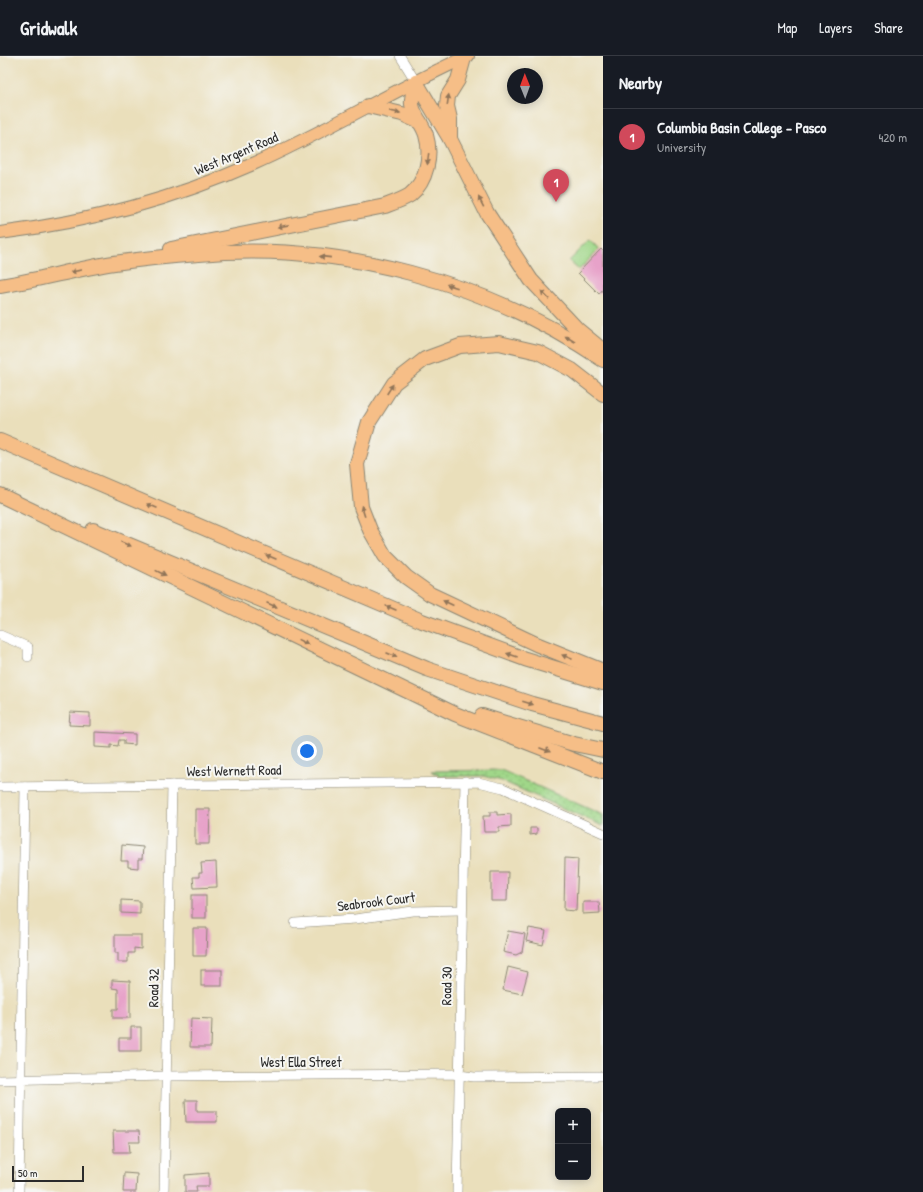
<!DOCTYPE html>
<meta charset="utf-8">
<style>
:root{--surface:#171b24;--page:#20242c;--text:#f1f3f6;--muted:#9ea1a6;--line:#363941;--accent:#d1495b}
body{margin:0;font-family:"Patrick Hand",sans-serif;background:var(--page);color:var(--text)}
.controls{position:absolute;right:12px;bottom:12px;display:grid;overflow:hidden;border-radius:6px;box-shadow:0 2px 10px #0003}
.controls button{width:36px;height:36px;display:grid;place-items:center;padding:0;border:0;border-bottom:1px solid var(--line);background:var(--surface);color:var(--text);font:20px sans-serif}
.compass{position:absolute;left:507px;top:12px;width:36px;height:36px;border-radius:50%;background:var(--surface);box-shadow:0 2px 10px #0003;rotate:359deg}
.scale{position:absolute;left:12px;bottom:10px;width:72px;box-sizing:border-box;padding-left:4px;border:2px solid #2b2b2b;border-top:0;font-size:11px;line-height:14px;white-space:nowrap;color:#2b2b2b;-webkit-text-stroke:3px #f6f6f2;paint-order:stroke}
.you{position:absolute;left:307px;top:695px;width:14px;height:14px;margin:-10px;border:3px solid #fff;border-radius:50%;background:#1a73e8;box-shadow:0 0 0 6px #1a73e833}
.badge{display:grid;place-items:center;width:26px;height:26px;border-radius:50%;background:var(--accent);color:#fff;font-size:13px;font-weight:700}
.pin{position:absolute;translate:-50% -33px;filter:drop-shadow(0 1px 2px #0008)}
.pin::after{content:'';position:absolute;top:21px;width:14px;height:12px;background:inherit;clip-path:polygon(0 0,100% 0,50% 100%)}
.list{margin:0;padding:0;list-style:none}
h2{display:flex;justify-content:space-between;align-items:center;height:52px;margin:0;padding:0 16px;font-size:17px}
h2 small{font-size:13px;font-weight:400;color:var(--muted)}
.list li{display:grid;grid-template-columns:26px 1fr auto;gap:12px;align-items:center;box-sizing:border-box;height:56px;padding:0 16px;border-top:1px solid var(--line)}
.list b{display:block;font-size:15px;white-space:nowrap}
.list p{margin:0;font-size:13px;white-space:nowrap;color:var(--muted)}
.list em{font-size:13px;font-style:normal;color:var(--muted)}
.map{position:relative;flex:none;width:603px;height:1136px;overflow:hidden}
header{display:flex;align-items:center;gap:24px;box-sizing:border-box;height:56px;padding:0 20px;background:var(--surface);border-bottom:1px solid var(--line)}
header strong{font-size:19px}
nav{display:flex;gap:22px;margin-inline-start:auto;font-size:14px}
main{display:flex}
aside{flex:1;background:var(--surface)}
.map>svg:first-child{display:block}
</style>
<header>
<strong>Gridwalk</strong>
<nav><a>Map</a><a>Layers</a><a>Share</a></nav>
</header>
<main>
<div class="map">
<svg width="603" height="1136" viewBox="0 0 603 1136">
<defs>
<pattern id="grass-dots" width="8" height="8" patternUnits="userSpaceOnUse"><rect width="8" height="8" fill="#a0d789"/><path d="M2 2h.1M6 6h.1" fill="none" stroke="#8ab976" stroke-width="1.8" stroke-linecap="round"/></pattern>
</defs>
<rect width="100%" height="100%" fill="#f6f6f2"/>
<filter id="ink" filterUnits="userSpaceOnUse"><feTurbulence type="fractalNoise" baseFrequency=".025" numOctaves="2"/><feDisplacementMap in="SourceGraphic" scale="8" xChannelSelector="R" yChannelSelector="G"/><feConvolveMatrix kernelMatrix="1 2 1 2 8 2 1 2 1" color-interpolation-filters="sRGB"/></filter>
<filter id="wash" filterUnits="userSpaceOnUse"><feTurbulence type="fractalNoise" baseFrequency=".012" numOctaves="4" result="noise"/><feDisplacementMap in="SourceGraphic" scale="16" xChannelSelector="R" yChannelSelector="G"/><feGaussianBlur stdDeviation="0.9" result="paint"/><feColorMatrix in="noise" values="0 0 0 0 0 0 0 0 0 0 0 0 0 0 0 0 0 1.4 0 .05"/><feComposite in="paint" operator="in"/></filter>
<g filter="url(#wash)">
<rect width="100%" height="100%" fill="#eadfbb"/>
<path fill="url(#grass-dots)" stroke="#66815a" d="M501 714 603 759V770L502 725 483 720H440L432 715Z"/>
<path fill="#a0d789" stroke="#66815a" d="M590 184 599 193 579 214 569 205Z"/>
<g id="blocks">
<g fill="#e7a2c9">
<path d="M601 193 603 195V233L599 238 578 217Z"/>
<path d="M70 656 90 657V670L69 669Z"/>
<path d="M95 676 135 678V689L124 688V684H119L118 690 111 689V692L95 691Z"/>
<path d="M195 753H210L209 788H195Z"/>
<path d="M490 756H497V759L511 758V770L499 771V776H484L483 760H490Z"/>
<path d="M530 772H537V778L530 779Z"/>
<path d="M122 789 143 791 142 803H138V812L128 811V805H121Z"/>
<path d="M565 802 578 803 576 855 564 854Z"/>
<path d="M216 806 217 831 194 832 193 821H199V817H202L201 807Z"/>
<path d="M491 816H508L507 845H491Z"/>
<rect x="192" y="839" width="14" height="23"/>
<path d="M121 844 140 845V858L121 857Z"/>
<path d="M583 846H599L600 857 583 858Z"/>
<path d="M193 872H207L206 900H193Z"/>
<path d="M529 872 546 875 543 889 526 885Z"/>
<path d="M508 875 525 878 522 896 516 899 503 896Z"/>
<path d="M115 879H141V893L134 892V897H128V906H118V897H115Z"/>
<path d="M508 911 528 916 522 938 503 934Z"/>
<rect x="201" y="914" width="21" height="16"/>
<path d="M112 924 130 925V962H113V953H118V933L112 932Z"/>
<path d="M191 962 212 963 211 991H190Z"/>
<path d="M131 971H141V995H119V982H131Z"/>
<path d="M185 1044H197V1055H217V1066H186Z"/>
<path d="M113 1075H139L140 1086H129L130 1096H114Z"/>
<path d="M124 1117 137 1118 136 1136H123Z"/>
<path d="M209 1117V1130H196L197 1136H185V1119Z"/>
</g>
</g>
</g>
<g filter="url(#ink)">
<use href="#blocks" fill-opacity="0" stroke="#8a8573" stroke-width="1"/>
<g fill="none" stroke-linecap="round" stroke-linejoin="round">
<g stroke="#8a8573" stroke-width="10">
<g id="minor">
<path d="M400 0 416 26"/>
<path d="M0 579 28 591V601"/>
<path d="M0 731 478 726 503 732 603 777"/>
<path d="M295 867 355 863 413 855 461 854"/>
<path d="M0 1024 166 1020 452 1018 474 1021 603 1020"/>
<path d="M19 1136 25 731"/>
<path d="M164 1136 172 729"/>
<path d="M457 1136 465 725"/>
</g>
</g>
<g stroke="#8a8573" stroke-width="14">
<path id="major" d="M0 177C87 166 172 144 253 108 326 76 395 33 468 0"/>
</g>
<g stroke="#8a8573" stroke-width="16">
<g id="highway">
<path d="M416 26 450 83 487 157 531 224 578 274 601 293"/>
<path d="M368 50 402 58 420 66"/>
<path d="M450 83V63L447 50 448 40 458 24 464 2"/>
<path d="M171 193 385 150C393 147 402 144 410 139 427 125 432 99 426 79 423 68 413 59 412 48 411 42 414 33 416 26"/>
<path d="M0 230C38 224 76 213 114 207 142 203 171 200 199 198 337 185 489 226 603 304"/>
<path d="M603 338 572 314 538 296 499 287 460 290 425 303 394 327 369 366 357 408 361 451 370 474 385 500 406 521 430 538 536 588 603 615"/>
<path d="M0 385 422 565 525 603 603 627"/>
<path d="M0 439 455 658 603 716"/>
<path d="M93 474 427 613 532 648 603 667"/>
<path d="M482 660 574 688 603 694"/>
</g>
</g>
<use href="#minor" stroke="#fff" stroke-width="9"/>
<use href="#major" stroke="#f6be87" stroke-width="12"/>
<use href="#highway" stroke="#f6be87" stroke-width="14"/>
</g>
<defs><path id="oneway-solid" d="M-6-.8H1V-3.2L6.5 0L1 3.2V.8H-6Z"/></defs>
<g fill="#907459">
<use href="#oneway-solid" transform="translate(448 44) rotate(-82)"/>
<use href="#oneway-solid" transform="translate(395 56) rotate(10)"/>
<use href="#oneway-solid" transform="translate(428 103) rotate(97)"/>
<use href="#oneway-solid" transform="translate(481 146) rotate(-117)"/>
<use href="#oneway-solid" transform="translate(283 170) rotate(169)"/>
<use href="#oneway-solid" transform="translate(325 201) rotate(-174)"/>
<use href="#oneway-solid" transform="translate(76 215) rotate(169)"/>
<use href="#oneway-solid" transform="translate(452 230) rotate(-163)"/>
<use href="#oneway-solid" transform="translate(545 239) rotate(-134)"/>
<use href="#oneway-solid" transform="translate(570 283) rotate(-149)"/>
<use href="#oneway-solid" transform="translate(390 333) rotate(-57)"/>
<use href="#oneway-solid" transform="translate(152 450) rotate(-157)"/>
<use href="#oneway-solid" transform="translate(363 455) rotate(-108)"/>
<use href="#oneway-solid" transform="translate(126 488) rotate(23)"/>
<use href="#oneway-solid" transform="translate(271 501) rotate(-157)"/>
<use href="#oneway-solid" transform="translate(161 517) rotate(26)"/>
<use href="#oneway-solid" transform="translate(448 547) rotate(-155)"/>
<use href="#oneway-solid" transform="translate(272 549) rotate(23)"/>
<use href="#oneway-solid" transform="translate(391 552) rotate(-157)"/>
<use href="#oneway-solid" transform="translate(303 586) rotate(26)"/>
<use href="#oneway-solid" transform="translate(392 599) rotate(23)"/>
<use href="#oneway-solid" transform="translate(512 599) rotate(-161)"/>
<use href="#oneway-solid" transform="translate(567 601) rotate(-158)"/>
<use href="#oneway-solid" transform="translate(528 647) rotate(17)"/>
<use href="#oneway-solid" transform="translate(545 694) rotate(21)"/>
</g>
</g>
<g text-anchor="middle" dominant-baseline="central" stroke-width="4" stroke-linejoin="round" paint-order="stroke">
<g font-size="14" fill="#2b2b2b" stroke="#f6f6f2">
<text transform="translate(236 97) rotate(-23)">West Argent Road</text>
<text transform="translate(234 714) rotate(-1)">West Wernett Road</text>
<text transform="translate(376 845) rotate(-7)">Seabrook Court</text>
<text transform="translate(446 930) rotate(-89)">Road 30</text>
<text transform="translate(153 932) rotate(-89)">Road 32</text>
<text x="301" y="1005">West Ella Street</text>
</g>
</g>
</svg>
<div class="controls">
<button>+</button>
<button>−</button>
</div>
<svg class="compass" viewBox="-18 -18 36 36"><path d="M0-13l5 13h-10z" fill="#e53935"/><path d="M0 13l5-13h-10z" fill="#9ea1a6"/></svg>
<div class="scale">50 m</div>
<div class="you"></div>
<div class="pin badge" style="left:556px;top:146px">1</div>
</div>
<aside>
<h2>Nearby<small></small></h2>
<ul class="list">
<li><span class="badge">1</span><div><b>Columbia Basin College - Pasco</b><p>University</p></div><em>420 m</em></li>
</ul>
</aside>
</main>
